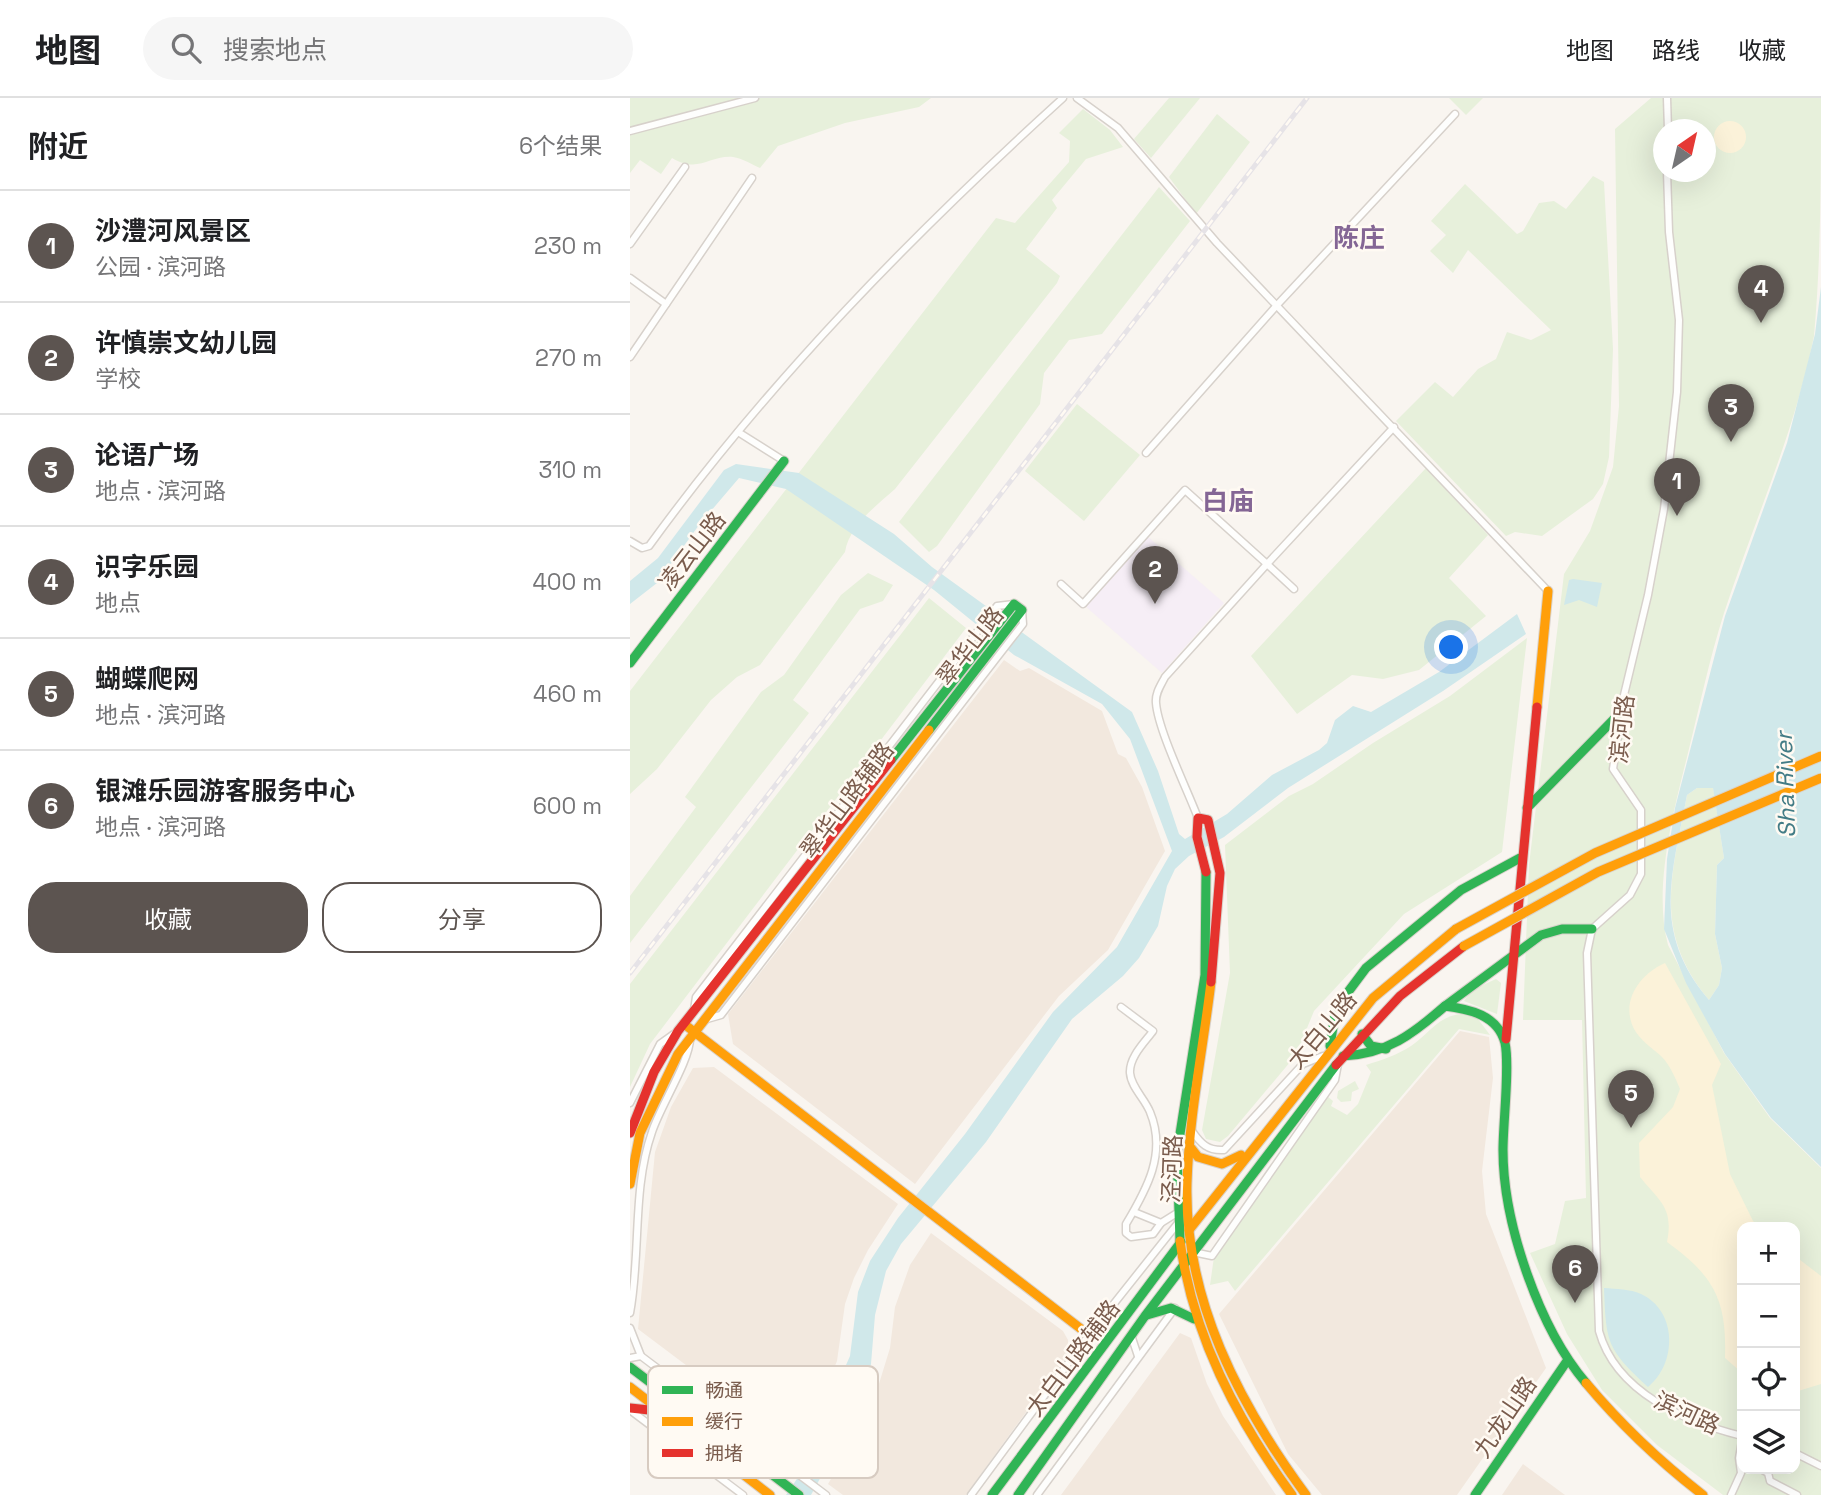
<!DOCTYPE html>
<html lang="zh">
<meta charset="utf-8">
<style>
:root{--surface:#fff;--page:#f6f6f6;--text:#202124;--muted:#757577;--line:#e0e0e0;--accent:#5c5450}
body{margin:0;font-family:"Space Grotesk","Noto Sans SC",sans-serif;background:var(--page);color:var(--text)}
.controls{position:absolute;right:21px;bottom:21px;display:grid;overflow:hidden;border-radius:14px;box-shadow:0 7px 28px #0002}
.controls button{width:63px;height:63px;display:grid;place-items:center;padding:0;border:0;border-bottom:2px solid var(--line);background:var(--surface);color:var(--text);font:35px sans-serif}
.compass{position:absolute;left:1023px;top:21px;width:63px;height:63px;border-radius:50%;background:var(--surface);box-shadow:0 7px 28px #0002;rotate:34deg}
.you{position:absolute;left:822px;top:550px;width:24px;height:24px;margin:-18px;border:5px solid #fff;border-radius:50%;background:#1a73e8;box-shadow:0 0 0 10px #1a73e833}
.badge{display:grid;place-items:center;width:46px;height:46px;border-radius:50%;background:var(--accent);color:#fff;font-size:23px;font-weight:700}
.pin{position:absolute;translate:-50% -58px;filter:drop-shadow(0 2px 4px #0008)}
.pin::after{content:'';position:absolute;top:37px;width:24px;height:21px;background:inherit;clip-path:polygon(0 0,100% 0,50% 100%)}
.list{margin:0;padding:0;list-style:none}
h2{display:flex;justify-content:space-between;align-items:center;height:91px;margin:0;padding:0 28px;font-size:30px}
h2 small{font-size:23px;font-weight:400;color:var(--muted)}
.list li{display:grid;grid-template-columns:46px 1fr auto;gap:21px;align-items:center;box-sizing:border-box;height:112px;padding:0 28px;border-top:2px solid var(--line)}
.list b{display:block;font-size:26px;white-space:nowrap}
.list p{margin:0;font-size:23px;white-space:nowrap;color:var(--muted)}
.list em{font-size:23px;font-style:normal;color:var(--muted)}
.actions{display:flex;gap:14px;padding:21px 28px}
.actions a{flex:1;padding:16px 0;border:2px solid var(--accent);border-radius:28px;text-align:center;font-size:24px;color:var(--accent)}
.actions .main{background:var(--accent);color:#fff}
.icon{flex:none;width:38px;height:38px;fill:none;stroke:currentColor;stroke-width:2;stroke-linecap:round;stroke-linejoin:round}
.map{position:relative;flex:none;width:1191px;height:1397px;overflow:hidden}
header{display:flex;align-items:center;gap:42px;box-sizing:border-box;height:98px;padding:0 35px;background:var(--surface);border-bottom:2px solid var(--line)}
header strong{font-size:33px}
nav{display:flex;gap:38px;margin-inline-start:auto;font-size:24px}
.search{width:490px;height:63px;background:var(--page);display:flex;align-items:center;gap:18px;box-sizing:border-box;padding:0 24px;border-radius:38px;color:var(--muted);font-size:26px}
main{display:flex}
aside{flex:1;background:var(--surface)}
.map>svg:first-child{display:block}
</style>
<header>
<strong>地图</strong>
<div class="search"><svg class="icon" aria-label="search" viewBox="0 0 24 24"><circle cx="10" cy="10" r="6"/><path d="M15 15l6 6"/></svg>搜索地点</div>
<nav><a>地图</a><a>路线</a><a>收藏</a></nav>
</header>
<main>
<aside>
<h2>附近<small>6个结果</small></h2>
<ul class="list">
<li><span class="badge">1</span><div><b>沙澧河风景区</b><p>公园 · 滨河路</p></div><em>230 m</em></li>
<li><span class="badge">2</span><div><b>许慎崇文幼儿园</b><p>学校</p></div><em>270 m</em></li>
<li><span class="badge">3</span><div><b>论语广场</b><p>地点 · 滨河路</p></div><em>310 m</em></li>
<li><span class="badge">4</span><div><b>识字乐园</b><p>地点</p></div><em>400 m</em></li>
<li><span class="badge">5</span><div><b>蝴蝶爬网</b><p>地点 · 滨河路</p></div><em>460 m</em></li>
<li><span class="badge">6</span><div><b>银滩乐园游客服务中心</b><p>地点 · 滨河路</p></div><em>600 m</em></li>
</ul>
<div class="actions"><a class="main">收藏</a><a>分享</a></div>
</aside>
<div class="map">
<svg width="1191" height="1397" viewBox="0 0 1191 1397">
<rect width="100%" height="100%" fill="#f9f5f0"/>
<g fill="#f2e8de">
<path d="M374 562 390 573 399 570 472 613 488 656 496 660 512 689 535 753 478 852 429 898 285 1086 103 946 98 916Z"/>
<path d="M830 933 859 939 863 980 852 1073 856 1116 916 1270 827 1397H692L658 1356 589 1216Z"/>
<path d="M84 969 268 1106 238 1152 224 1180 215 1206 207 1263 169 1352 8 1231 25 1054 41 1009 63 970Z"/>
<path d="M301 1135 433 1233 438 1242V1256L336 1397H213L198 1386 228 1335 248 1289 260 1250 265 1209 280 1167Z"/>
<path d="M550 1235 561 1240 577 1286 593 1318 646 1397H431Z"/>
<path d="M893 1366 935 1397H872Z"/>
</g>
<path fill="#f6eef6" d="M517 438 594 505 532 575 455 508Z"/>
<g fill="#e7f0db" fill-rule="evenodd">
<path d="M0 0H301L289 9 215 25 148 48 130 70C123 67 112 60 103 59 79 57 69 76 42 60L31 76 10 62 0 75Z"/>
<path d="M539 0H570L521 60 504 41Z"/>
<path d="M819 0H853L836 17Z"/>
<path d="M1021 0H1191C1191 78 1191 161 1184 238 1165 334 1124 423 1094 515 1079 562 1069 611 1057 659 1043 715 1023 791 1038 847L1094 955 1140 1020 1191 1070V1397H1093L1027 1347 972 1292 937 1236 900 1155 925 1146 935 1103 956 1100 952 922H893L899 767 934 476 960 433 983 369 989 308 985 31ZM1034 32H1076V74H1034ZM1112 1129H1165V1371H1112Z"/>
<path d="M453 11 480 32 493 49 456 61 422 102 427 110 396 151 430 178 427 185 265 391C246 408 219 428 215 454L130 567 107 579 81 602 27 671 0 696V593L366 120 385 125 439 64 440 43 429 35Z"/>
<path d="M587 16 620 44 566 116 539 79Z"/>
<path d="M963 78 974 84 983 251 979 359 973 386 963 401 912 438 885 434 876 438 766 323 805 284 823 299 848 271 866 261 877 234 901 242 921 232 838 152 823 175 800 153 816 137 801 123 835 86 887 136 893 133 909 105 924 103 936 111Z"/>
<path d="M529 89 560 123 472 236 439 242 414 275 410 306 307 448 299 454 269 424Z"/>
<path d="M447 306 510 357 454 423 395 373Z"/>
<path d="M796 370 858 437 819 480 856 518 789 572 753 581 722 577 667 616 621 558Z"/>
<path d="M238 475 263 487 253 503 230 511 163 602 179 615 0 845V798L66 709 55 699 131 594 154 577 211 497Z"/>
<path d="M299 500 336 530 20 946 0 989V886Z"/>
<path d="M897 540 872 754 774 816 684 913 666 957 598 1038 590 1044 576 1041 572 1032 600 875 595 747 659 698 683 686 743 645 820 598Z"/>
<path d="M1083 689 1094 760 1087 767 1085 836 1092 870 1089 887 1079 902C1022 833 1042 777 1057 697L1067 690Z"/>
<path d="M866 881 871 885 867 916 834 903 842 892Z"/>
<path d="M831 916 848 921 860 937 829 931 605 1193 598 1183 580 1187 584 1159 697 998 703 1003 701 1008 717 1017 728 1006 741 974 736 967C752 962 767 957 781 948 799 936 808 918 831 916Z"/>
<path d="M725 983 729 991 722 994 721 1003 711 1004 707 1000 708 993Z"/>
</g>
<g fill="#fbf2d9">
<circle cx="1100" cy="39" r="16"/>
<path d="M1035 865 1091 966 1082 987 1100 1076 1123 1123 1130 1129H1112V1275L1095 1260C1097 1202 1084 1178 1037 1144 1044 1109 1029 1103 1010 1079L1009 1045 1043 1009 1050 991C1045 979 1040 967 1031 958 1021 949 1011 943 1004 931 990 903 1010 876 1035 865Z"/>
<path d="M1165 1158 1191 1178V1286L1165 1294Z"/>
</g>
<g fill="#d0e8ea" fill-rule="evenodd">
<path d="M1191 189V1069L1141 1020 1095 956 1056 885 1034 831 1037 761 1045 710 1095 518 1157 345 1185 236ZM1067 690H1083L1094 760 1087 767 1085 836 1092 870 1089 887 1079 902C1021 834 1042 777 1057 697Z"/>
<path d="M106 366 169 375 264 436 302 469 502 614 528 673 549 736 555 741 597 716 642 677 689 652 697 645 705 622 723 608 741 614 809 574 887 516 896 536 813 593 658 690 594 739 559 758 545 771 537 788 528 828 509 860 493 878 442 921 356 1044 271 1146 256 1173 245 1217 241 1266 228 1311 181 1397H156L190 1347 197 1310 220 1258 228 1194 240 1163 268 1120 335 1036 423 914 487 849 542 753 500 641 472 606 384 557 304 492 156 391 109 380 69 427 27 485 0 506V483L28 460 94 372Z"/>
<path d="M943 481 972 485 967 509 949 502 934 507 939 482Z"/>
<path d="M974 1190C986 1191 1000 1191 1011 1196 1048 1213 1047 1266 1018 1289 977 1251 976 1245 974 1190Z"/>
</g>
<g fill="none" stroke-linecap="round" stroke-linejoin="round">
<g stroke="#d7d1cb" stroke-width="9">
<g id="street">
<path d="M447 0 488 30 587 145 918 493"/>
<path d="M1037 0 1038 32"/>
<path d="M0 33 125 0"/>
<path d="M1037 74 1039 134 1049 222 1047 294 1034 411 1018 497 994 597 983 671 1011 712V776L1000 797 962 831 957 855 969 1233C986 1295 1056 1324 1112 1338"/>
<path d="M0 146 55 69"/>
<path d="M0 180 36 206"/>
<path d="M0 259 122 80"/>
<path d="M108 334 154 363"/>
<path d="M516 355 648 206 825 16"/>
<path d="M0 443 12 450 19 448C138 284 283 136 433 0"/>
<path d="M431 486 453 506 555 392 637 466 764 329"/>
<path d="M568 720C557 691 528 632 526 605 525 595 531 587 535 579L637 466 664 491"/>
<path d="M491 909 523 933C515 944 499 959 500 975 501 989 515 1001 520 1014 537 1055 517 1091 496 1126V1135L501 1139 523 1136 531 1125 547 1115"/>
<path d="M64 912 66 899 367 508 384 506"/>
<path d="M77 921 91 917 365 562 393 526 392 512"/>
<path d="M0 1005 30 946 44 936"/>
<path d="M562 1033C571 1046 578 1053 594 1052L673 966 693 958"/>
<path d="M504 1114 531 1125"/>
<path d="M563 1154 582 1158 705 982 708 966"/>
<path d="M0 1215C11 1156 2 1091 22 1034 30 1009 60 962 60 941"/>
<path d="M0 1230 11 1258"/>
<path d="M501 1237 508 1258"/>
<path d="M0 1260 11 1258 196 1397"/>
<path d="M0 1312 113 1397"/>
<path d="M1165 1355 1191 1368"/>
<path d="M1131 1371 1138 1375 1140 1383 1167 1397"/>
<path d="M341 1397 459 1237 548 1125"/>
<path d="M407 1397 545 1210"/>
<path d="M1101 1397 1111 1375 1109 1360 1112 1343"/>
</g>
</g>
<g stroke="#d9d2cb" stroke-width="11">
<g id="fast">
<path d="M0 565 154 363"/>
<path d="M261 662 384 506 392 512 299 632"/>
<path d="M897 710 991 614"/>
<path d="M815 908 911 837 932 831H962"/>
<path d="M732 936 741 948 756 951"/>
<path d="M700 948 706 910 736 870 831 792 890 760"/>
<path d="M713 958C757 956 783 936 815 908 839 911 868 917 875 945 880 968 873 1025 873 1052 873 1125 909 1230 956 1285"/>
<path d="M550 1143 547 1055 575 877 576 774"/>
<path d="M517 1217 541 1210 564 1221"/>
<path d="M0 1269 169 1397"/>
<path d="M362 1397 551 1144"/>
<path d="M388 1397 515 1218 706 967"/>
<path d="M845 1397 937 1263"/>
</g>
</g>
<g stroke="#d9d2cb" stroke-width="11">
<g id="slow">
<path d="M907 609 918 493"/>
<path d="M581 884C573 951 559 1018 557 1085 554 1201 609 1306 676 1397"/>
<path d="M54 926 459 1237"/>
<path d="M561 1050 568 1059 592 1066 611 1057"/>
<path d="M0 1086 10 1035 48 956 299 632"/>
<path d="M559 1132 743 900 826 831"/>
<path d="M550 1143C563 1238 606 1320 662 1397"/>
<path d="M956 1285C992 1328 1029 1363 1073 1397"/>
<path d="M0 1289 140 1397"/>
</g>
</g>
<g stroke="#d9d2cb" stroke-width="11">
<g id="jam">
<path d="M576 774 567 739 568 720 578 722 590 775 581 884"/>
<path d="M876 941 907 609"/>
<path d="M706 967 770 898 834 848"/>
<path d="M0 1035 24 974 48 933 261 662"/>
<path d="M0 1310 29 1313"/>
</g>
</g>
<use href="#street" stroke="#fefefd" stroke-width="6"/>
<use href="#fast" stroke="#30b455" stroke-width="9"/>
<use href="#slow" stroke="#ff9f0a" stroke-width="9"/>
<use href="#jam" stroke="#e5322d" stroke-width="9"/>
<g stroke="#e6e3e7" stroke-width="5">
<path id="rail" d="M0 875 677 0"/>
</g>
<use href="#rail" stroke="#fffaf3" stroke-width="2.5" stroke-dasharray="8" stroke-linecap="butt"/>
<g stroke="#d9d2cb" stroke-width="11" stroke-linecap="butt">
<g id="slow-bridge">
<path d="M826 831 965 755 1191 658"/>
<path d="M834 848 968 774 1191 680"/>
</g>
</g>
<use href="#slow-bridge" stroke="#ff9f0a" stroke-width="9"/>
</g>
<g text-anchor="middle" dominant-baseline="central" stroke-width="5" stroke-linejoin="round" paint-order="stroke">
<g font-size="23" fill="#7a5c4d" stroke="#fffaf3">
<text transform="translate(62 453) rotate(-52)">凌云山路</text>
<text transform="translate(340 548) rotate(-52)">翠华山路</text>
<text transform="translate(992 631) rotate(-84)">滨河路</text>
<text transform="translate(217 702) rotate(-53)">翠华山路辅路</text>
<text transform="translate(692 932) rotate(-50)">太白山路</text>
<text transform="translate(542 1071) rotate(-88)">泾河路</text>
<text transform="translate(443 1260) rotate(-53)">太白山路辅路</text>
<text transform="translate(1057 1315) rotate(25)">滨河路</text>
<text transform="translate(875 1319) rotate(-56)">九龙山路</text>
</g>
<g font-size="24" font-style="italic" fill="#437c86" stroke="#fffaf3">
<text transform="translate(1155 687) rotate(-92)">Sha River</text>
</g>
<g font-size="26" font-weight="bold" fill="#846695" stroke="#fffaf3">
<text x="729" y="140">陈庄</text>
<text x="598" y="403">白庙</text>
</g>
</g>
<rect x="18" y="1268" width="230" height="112" rx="10" fill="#fffaf3" stroke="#d7cbc1" stroke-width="2"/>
<rect x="32" y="1288" width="31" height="8" fill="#30b455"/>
<rect x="32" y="1319" width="31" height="9" fill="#ff9f0a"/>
<rect x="32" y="1351" width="31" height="8" fill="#e5322d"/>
<g font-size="19" fill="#7a5c4d">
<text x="75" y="1299">畅通</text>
<text x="75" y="1330">缓行</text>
<text x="75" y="1362">拥堵</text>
</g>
</svg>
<div class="controls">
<button>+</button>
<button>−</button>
<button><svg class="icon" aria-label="locate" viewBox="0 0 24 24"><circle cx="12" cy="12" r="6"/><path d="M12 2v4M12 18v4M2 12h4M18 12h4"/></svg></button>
<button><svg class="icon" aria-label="layers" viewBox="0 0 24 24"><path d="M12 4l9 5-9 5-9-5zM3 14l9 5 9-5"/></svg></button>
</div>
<svg class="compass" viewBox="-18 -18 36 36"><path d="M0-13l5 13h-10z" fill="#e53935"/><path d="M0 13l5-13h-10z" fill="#757577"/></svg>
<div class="you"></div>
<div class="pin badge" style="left:1047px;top:418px">1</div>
<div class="pin badge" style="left:525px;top:506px">2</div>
<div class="pin badge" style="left:1101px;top:344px">3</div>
<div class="pin badge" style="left:1131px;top:225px">4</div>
<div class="pin badge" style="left:1001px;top:1030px">5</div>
<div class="pin badge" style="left:945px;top:1205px">6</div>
</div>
</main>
